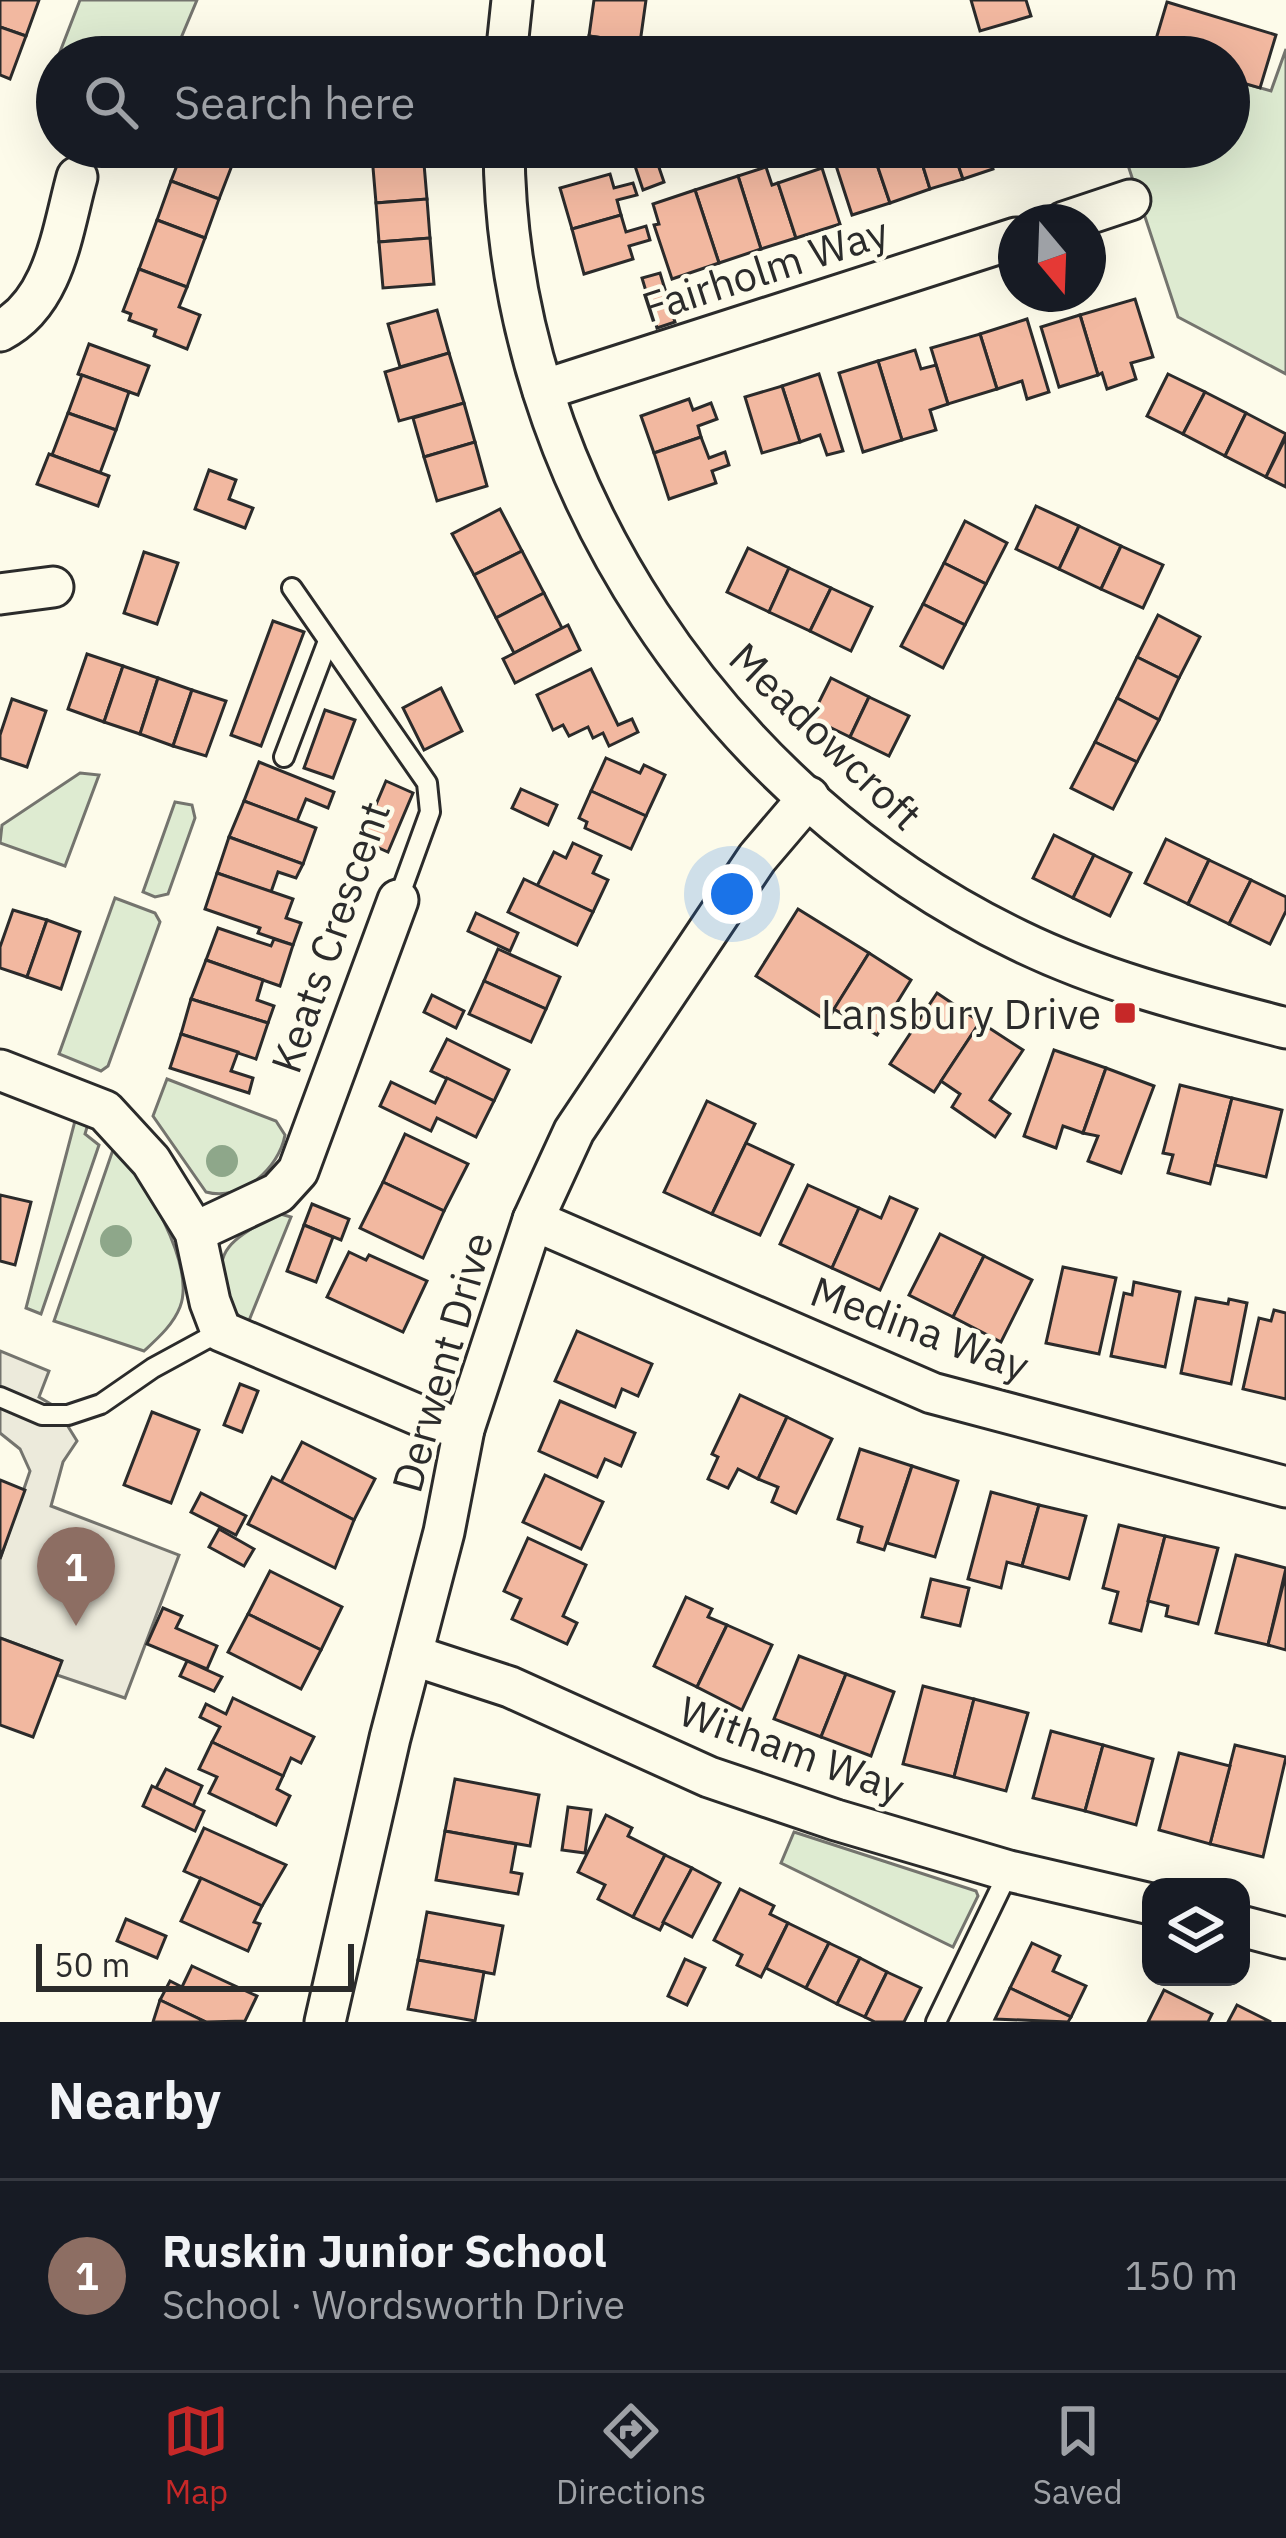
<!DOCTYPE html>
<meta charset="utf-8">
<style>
:root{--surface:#171b24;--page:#20242c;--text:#f1f3f6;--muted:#9ea1a6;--line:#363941;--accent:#c62828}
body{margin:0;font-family:"IBM Plex Sans",sans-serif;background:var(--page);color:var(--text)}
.controls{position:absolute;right:36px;bottom:36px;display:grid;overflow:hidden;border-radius:24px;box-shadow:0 12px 48px #0002}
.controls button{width:108px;height:108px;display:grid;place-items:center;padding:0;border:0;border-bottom:3px solid var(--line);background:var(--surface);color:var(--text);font:60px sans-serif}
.compass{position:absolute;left:998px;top:204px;width:108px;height:108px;border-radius:50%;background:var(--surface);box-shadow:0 12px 48px #0002;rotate:161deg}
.scale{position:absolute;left:36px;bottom:30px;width:318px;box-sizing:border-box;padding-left:12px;border:6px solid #2b2b2b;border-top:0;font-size:33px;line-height:42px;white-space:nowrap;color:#2b2b2b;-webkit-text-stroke:9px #fdfbea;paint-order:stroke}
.you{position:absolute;left:732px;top:894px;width:42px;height:42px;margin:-30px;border:9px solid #fff;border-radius:50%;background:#1a73e8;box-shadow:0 0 0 18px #1a73e833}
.badge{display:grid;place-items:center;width:78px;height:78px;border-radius:50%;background:var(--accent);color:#fff;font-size:39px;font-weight:700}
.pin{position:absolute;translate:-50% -99px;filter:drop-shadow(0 3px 6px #0008)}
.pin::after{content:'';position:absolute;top:63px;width:42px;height:36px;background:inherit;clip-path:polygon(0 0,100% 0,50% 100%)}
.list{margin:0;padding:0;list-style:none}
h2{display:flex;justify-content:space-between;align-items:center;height:156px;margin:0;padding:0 48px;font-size:51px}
h2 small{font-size:39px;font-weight:400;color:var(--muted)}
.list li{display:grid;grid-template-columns:78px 1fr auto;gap:36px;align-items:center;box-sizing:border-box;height:192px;padding:0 48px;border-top:3px solid var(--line)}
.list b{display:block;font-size:45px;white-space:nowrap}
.list p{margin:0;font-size:39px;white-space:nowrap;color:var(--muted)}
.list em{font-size:39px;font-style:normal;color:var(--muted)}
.icon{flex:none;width:66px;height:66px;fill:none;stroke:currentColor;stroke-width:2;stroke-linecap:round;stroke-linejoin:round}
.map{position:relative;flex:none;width:1286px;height:2022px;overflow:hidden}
.search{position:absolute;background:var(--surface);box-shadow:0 12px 48px #0002;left:36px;right:36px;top:36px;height:132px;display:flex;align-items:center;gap:30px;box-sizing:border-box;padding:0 42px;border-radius:66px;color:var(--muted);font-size:45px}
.sheet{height:348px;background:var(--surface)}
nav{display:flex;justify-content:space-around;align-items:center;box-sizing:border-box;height:168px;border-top:3px solid var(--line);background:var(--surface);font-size:33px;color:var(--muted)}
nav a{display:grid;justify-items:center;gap:6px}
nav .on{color:var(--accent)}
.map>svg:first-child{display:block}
</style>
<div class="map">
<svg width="1286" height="2022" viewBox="0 0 1286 2022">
<rect width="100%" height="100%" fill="#fdfbea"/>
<g fill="#deebd1" stroke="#74746e" stroke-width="3">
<path d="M80 0H197L173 57H58Z"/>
<path d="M1286 49V374L1178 317 1122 147H1229V79L1271 91Z"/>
<path d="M80 773 99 775 65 866 0 843 2 825Z"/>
<path d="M175 802 192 805 195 818 168 894 155 897 143 892Z"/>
<path d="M115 898 155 913 160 922 108 1066 101 1071 59 1054Z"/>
<path d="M167 1079 276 1121 285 1135C279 1168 242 1202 206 1192L153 1116Z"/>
<path d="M76 1117 88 1124 85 1134 99 1145 41 1314 26 1308Z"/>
<path d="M116 1141C141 1178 197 1263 180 1307 173 1325 158 1338 144 1351L54 1321Z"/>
<path d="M277 1213 291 1217 248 1323C225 1310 211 1269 229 1247 240 1233 263 1223 277 1213Z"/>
<path d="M794 1832 976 1891 978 1896 953 1947 781 1863Z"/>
</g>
<path fill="#eceadb" stroke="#74746e" stroke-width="3" d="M0 1351 49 1371 39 1397 56 1407 77 1441 63 1462 51 1506 179 1555 125 1698 57 1675 61 1661 0 1638V1559L30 1471 20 1449 0 1433Z"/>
<g fill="#f2b8a0" stroke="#2b2b2b" stroke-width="3">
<path d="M0 0H39L26 36 0 27Z"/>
<path d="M594 0H646L640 43 589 36Z"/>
<path d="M971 0H1026L1031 16 980 31Z"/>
<path d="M1167 2 1276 35 1260 88 1229 79V57L1151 56Z"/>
<path d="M0 27 26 36 10 79 0 75Z"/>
<path d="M589 36 640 43 638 57H587Z"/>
<path d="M184 147H213L236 155 219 199 171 181Z"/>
<path d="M358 147H423V152L359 157Z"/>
<path d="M652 147 664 182 643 190 631 154Z"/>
<path d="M830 147H871L890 203 852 215Z"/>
<path d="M871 147H917L930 189 890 203Z"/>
<path d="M917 147H952L963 179 930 189Z"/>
<path d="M952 147H1001L1005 158 991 162 993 169 963 179Z"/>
<path d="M423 152 427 199 376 203 372 156Z"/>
<path d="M766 167 772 185 778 183 796 238 761 249 738 176Z"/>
<path d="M822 168 840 224 796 238 778 183Z"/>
<path d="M610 174 614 188 633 183 637 195 617 200 621 215 572 229 560 188Z"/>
<path d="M738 176 761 249 719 263 695 190Z"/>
<path d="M171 181 219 199 205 238 157 220Z"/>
<path d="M695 190 719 263 672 279 654 225 659 224 653 204Z"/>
<path d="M427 199 430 238 379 242 376 203Z"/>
<path d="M621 215 626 232 646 226 650 240 629 246 633 259 584 274 572 229Z"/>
<path d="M157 220 205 238 187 287 139 269Z"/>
<path d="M430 238 434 284 383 288 379 242Z"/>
<path d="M139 269 187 287 179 307 200 315 187 349 154 336 156 330 129 320 131 314 123 311Z"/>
<path d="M660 273 675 322 657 328 642 278Z"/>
<path d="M1135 299 1153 357 1131 363 1136 379 1107 389 1102 373 1098 375 1080 315Z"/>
<path d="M437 310 449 353 400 367 388 324Z"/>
<path d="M1080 315 1098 375 1059 387 1041 327Z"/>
<path d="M1027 319 1049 392 1027 399 1022 381 997 389 980 334Z"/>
<path d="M980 334 997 389 948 404 931 348Z"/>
<path d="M89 344 149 366 138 395 78 374Z"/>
<path d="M915 350 921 369 936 365 948 404 930 410 936 430 902 440 878 361Z"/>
<path d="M449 353 464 403 399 421 385 372Z"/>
<path d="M878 361 902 440 863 452 839 373Z"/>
<path d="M819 374 843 451 827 455 820 435 800 442 782 386Z"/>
<path d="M1168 374 1205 392 1183 434 1147 416Z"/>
<path d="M82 375 129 392 116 430 68 413Z"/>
<path d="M782 386 800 442 762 453 745 397Z"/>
<path d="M1205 392 1246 413 1225 456 1183 434Z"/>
<path d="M689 399 693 410 711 403 717 419 698 426 701 437 654 453 641 416Z"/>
<path d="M464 403 475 442 424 457 413 418Z"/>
<path d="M68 413 116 430 100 473 52 455Z"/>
<path d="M1246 413 1286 434 1266 477 1225 456Z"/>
<path d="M701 437 709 458 725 452 729 465 712 471 716 483 669 499 654 453Z"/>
<path d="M1286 437V487L1266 477Z"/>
<path d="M475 442 487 486 437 501 424 457Z"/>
<path d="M49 454 109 476 98 506 37 484Z"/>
<path d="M209 470 236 480 229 499 253 508 245 528 195 509Z"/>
<path d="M1036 506 1079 526 1059 569 1016 549Z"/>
<path d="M500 509 522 551 474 575 452 534Z"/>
<path d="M965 521 1007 543 986 584 944 563Z"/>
<path d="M1079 526 1121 546 1101 589 1059 569Z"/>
<path d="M1121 546 1163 565 1143 608 1101 589Z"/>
<path d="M748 548 789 568 769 612 727 592Z"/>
<path d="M522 551 544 593 496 618 474 575Z"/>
<path d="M144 552 178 563 157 624 124 613Z"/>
<path d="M944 563 986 584 965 625 923 604Z"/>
<path d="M789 568 831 588 810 631 769 612Z"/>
<path d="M831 588 872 607 851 651 810 631Z"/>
<path d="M544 593 562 628 514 653 496 618Z"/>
<path d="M923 604 965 625 943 668 901 646Z"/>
<path d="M1158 615 1200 637 1179 678 1137 657Z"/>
<path d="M273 621 304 632 261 746 231 735Z"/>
<path d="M568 625 580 650 515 683 503 659Z"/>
<path d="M87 654 123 666 104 722 68 709Z"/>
<path d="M1137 657 1179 678 1159 720 1117 698Z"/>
<path d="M123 666 158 678 140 734 104 722Z"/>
<path d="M591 669 618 725 632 719 638 732 609 746 603 733 593 738 588 727 569 736 563 725 553 730 537 695Z"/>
<path d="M158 678 192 690 173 746 140 734Z"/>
<path d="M831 678 869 697 850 737 811 718Z"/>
<path d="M441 688 462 731 424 750 403 708Z"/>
<path d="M192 690 226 701 206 756 173 746Z"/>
<path d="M869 697 909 716 889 756 850 737Z"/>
<path d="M1117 698 1159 720 1137 762 1095 742Z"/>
<path d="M12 699 46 711 27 767 0 758V735Z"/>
<path d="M325 710 355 720 333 778 304 768Z"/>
<path d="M1095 742 1137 762 1113 809 1071 788Z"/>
<path d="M606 758 640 773 644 765 665 775 646 816 591 791Z"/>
<path d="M259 762 334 792 328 808 306 799 297 821 244 801Z"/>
<path d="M386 781 413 793 388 852 361 840Z"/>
<path d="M521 789 557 805 548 825 512 808Z"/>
<path d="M591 791 646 816 631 849 585 828 587 822 579 818Z"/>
<path d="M244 801 316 828 303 864 229 837Z"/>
<path d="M1054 835 1094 855 1073 898 1033 878Z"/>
<path d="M229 837 303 864 296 878 278 872 271 892 217 873Z"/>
<path d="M1166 839 1209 860 1188 904 1145 883Z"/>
<path d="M573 843 601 856 593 873 608 880 593 912 537 886 554 852 566 858Z"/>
<path d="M1094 855 1131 873 1110 916 1073 898Z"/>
<path d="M1209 860 1251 880 1229 924 1188 904Z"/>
<path d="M217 873 293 899 286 918 301 923 293 945 258 933 260 928 205 909Z"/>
<path d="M524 879 593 912 577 945 508 912Z"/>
<path d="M1251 880 1286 897V911L1270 944 1229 924Z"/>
<path d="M798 909 869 953 827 1021 756 976Z"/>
<path d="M13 910 47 920 27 977 0 968V947Z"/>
<path d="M476 913 518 933 510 951 468 931Z"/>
<path d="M47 920 80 932 61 989 27 977Z"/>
<path d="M218 928 271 946 274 939 293 945 280 986 206 960Z"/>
<path d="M498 949 560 977 546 1009 484 981Z"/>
<path d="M869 953 911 980 877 1035 834 1009Z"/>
<path d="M206 960 263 980 257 1000 274 1006 268 1023 191 999Z"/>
<path d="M484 981 546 1009 531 1042 469 1014Z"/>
<path d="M937 993 980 1022 934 1092 890 1064Z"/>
<path d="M432 995 464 1011 456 1028 424 1012Z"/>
<path d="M191 999 268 1023 256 1059 181 1034Z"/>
<path d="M980 1022 1023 1050 990 1100 1010 1114 995 1137 952 1107 960 1094 941 1081Z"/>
<path d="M181 1034 238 1052 231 1071 253 1078 249 1093 170 1068Z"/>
<path d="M447 1039 509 1070 494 1101 431 1071Z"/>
<path d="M1054 1050 1106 1068 1083 1133 1063 1126 1056 1148 1024 1136Z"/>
<path d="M1106 1068 1154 1086 1121 1173 1088 1161 1098 1136 1083 1133Z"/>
<path d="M447 1078 494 1101 476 1137 437 1118 431 1131 380 1106 391 1082 435 1103Z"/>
<path d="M1180 1085 1232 1098 1210 1184 1168 1173 1173 1155 1163 1153Z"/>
<path d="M1232 1098 1282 1110 1266 1177 1215 1165Z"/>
<path d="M707 1101 755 1124 712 1214 664 1192Z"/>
<path d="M405 1134 468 1164 444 1211 383 1182Z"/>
<path d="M746 1143 793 1165 760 1235 712 1214Z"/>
<path d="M383 1182 444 1211 423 1258 360 1228Z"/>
<path d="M808 1185 859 1208 832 1268 780 1244Z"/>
<path d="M0 1195 31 1202 15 1265 0 1261Z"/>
<path d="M890 1197 917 1209 880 1290 832 1268 859 1208 881 1218Z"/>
<path d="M312 1204 349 1219 341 1240 304 1225Z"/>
<path d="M304 1225 333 1237 316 1282 287 1271Z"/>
<path d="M940 1234 984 1256 953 1317 909 1295Z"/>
<path d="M349 1252 366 1260 369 1255 427 1281 403 1332 327 1297Z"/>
<path d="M984 1256 1032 1280 1001 1342 953 1317Z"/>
<path d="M1063 1267 1116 1278 1099 1354 1046 1343Z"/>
<path d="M1134 1282 1180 1292 1165 1367 1111 1356 1124 1293 1132 1295Z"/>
<path d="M1196 1298 1228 1304 1229 1299 1247 1303 1231 1384 1181 1373Z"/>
<path d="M1274 1310 1286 1313V1399L1243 1389 1259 1318 1271 1321Z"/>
<path d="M577 1331 652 1364 638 1396 622 1389 615 1407 555 1381Z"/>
<path d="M240 1384 258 1391 242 1432 224 1425Z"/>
<path d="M740 1395 787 1417 758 1479 738 1469 728 1488 708 1479 718 1457 712 1454Z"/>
<path d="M560 1401 635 1433 621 1466 605 1459 597 1477 539 1451Z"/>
<path d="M152 1412 199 1430 171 1503 124 1485Z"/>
<path d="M787 1417 832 1439 796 1513 772 1502 778 1487 758 1479Z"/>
<path d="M302 1442 375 1479 354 1520 281 1482Z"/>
<path d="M860 1449 912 1466 884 1550 858 1542 862 1527 838 1519Z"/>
<path d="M912 1466 958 1481 935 1557 887 1543Z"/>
<path d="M545 1475 603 1502 581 1549 523 1522Z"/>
<path d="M272 1477 354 1520 335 1568 248 1524Z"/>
<path d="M0 1480 25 1490 0 1559Z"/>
<path d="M991 1492 1039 1505 1022 1566 1007 1562 1001 1588 968 1579Z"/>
<path d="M201 1493 246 1516 236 1535 191 1512Z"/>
<path d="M1039 1505 1086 1516 1069 1579 1022 1566Z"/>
<path d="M1119 1525 1165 1536 1141 1631 1110 1623 1118 1592 1103 1588Z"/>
<path d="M219 1529 254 1549 244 1566 209 1547Z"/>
<path d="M1165 1536 1218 1548 1198 1624 1166 1616 1168 1606 1148 1601Z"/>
<path d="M528 1538 586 1565 563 1616 577 1623 567 1644 512 1619 521 1599 504 1591Z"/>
<path d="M1236 1555 1286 1568 1268 1645 1216 1633Z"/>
<path d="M270 1571 342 1607 321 1650 248 1614Z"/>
<path d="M1286 1573V1650L1268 1645Z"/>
<path d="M931 1579 969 1588 960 1626 922 1617Z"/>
<path d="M686 1597 712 1609 708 1617 727 1625 697 1687 654 1666Z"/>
<path d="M163 1608 182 1616 176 1628 217 1646 207 1669 147 1644Z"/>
<path d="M248 1614 321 1650 301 1689 228 1652Z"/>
<path d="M727 1625 772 1645 742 1710 697 1687Z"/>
<path d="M0 1638 62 1661 33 1737 0 1725Z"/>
<path d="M799 1656 846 1674 821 1737 774 1719Z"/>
<path d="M187 1661 222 1677 214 1691 180 1676Z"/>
<path d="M846 1674 894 1692 871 1756 821 1737Z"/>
<path d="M923 1686 974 1699 954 1777 903 1764Z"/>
<path d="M233 1698 314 1737 301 1763 291 1758 283 1776 212 1742 220 1727 200 1717 206 1704 226 1714Z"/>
<path d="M974 1699 1028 1713 1006 1791 954 1777Z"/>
<path d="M1051 1731 1103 1745 1085 1811 1033 1798Z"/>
<path d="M212 1742 283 1776 277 1789 290 1796 276 1825 209 1793 217 1777 199 1769Z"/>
<path d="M1103 1745 1153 1759 1136 1825 1085 1811Z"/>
<path d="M1235 1745 1286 1757 1263 1857 1210 1844Z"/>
<path d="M1179 1753 1230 1766 1210 1844 1159 1830Z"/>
<path d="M166 1769 202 1786 193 1806 156 1788Z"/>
<path d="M455 1779 539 1795 530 1846 445 1831Z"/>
<path d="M152 1786 204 1811 195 1831 143 1806Z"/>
<path d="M568 1807 591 1810 585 1853 562 1850Z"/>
<path d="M606 1815 632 1828 628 1836 665 1855 633 1917 598 1899 605 1885 578 1872Z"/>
<path d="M204 1828 286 1865 262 1906 184 1871Z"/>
<path d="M445 1831 516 1844 511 1872 522 1874 518 1894 436 1880Z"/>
<path d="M665 1855 692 1868 660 1930 633 1917Z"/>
<path d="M692 1868 720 1883 692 1937 663 1922Z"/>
<path d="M201 1878 262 1906 254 1922 260 1924 248 1951 181 1921Z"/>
<path d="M740 1889 774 1906 770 1914 788 1923 761 1977 737 1965 742 1955 714 1940Z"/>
<path d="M427 1912 503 1926 494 1974 418 1960Z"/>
<path d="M126 1919 166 1936 157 1958 117 1941Z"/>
<path d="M788 1923 829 1943 806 1988 766 1968Z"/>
<path d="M829 1943 860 1958 837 2004 806 1988Z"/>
<path d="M1032 1943 1060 1956 1053 1971 1086 1986 1071 2017 1010 1988Z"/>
<path d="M860 1958 887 1972 865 2017 837 2004Z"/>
<path d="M685 1959 705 1968 687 2005 668 1996Z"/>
<path d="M418 1960 484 1972 475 2021 408 2009Z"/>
<path d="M192 1966 257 1996 245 2021 206 2022 160 2000 170 1981 182 1987Z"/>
<path d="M887 1972 921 1988 904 2022H875L865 2017Z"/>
<path d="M1010 1988 1071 2017 1068 2022 995 2019Z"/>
<path d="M1164 1990 1212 2014 1208 2022H1148Z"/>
<path d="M160 2000 206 2022H153Z"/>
<path d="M1237 2005 1271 2022H1228Z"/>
</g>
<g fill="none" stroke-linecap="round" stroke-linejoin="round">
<g stroke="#2b2b2b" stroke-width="24">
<g id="lane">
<path d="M292 588 427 783 430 812 398 900"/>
<path d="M284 757 328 641"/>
<path d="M0 1397 42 1415H68L101 1404 153 1368 221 1331"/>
<path d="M936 2022 1009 1871"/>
</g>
</g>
<g stroke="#2b2b2b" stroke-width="45">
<g id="street">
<path d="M506 57 512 0"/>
<path d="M504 147C506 481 719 796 1018 940 1104 982 1194 1004 1286 1028"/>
<path d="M1064 222 1130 200"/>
<path d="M0 331C55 303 62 231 77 177"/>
<path d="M543 390 1016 238"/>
<path d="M0 594 53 587"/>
<path d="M0 1070 105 1111 151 1161 195 1232 210 1302 221 1331 423 1417 464 1429"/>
<path d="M533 1220 932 1393 1286 1487"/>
<path d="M195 1232 278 1193 298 1171 398 900"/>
<path d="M412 1655 510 1687 709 1777 836 1820 1009 1871 1151 1904"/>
<path d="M1241 1926 1286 1938"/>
<path d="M325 2022 390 1738 444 1532 464 1429 533 1220 574 1131 757 858 809 797"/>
</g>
</g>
<use href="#lane" stroke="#fdfbea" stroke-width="18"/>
<use href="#street" stroke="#fdfbea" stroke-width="39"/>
</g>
<g fill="#8ea78a">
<circle cx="222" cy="1161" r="16"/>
<circle cx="116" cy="1241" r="16"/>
</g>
<rect fill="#c62828" stroke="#fdfbea" stroke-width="4.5" x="1113" y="1001" width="24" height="24" rx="6"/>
<g text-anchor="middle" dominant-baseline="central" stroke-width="9" stroke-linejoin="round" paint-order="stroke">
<g font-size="42" fill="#2b2b2b" stroke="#fdfbea">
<text transform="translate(765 269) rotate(-18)">Fairholm Way</text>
<text transform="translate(826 736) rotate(44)">Meadowcroft</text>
<text transform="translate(330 937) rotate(-71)">Keats Crescent</text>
<text transform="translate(920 1328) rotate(20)">Medina Way</text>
<text transform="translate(442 1362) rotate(-74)">Derwent Drive</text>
<text transform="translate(792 1749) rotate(20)">Witham Way</text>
</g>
<g font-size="42" fill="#2b2b2b" stroke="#fdfbea" text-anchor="end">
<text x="1101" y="1013">Lansbury Drive</text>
</g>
</g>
</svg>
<div class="controls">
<button><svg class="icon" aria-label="layers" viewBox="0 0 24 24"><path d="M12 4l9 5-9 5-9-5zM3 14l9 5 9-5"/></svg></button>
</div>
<svg class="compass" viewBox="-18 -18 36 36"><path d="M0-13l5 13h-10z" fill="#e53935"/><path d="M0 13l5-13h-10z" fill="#9ea1a6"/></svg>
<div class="scale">50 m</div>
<div class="you"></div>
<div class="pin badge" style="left:76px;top:1626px;background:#8d6e63">1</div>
<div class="search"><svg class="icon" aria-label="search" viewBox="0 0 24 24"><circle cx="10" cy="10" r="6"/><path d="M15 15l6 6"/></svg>Search here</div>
</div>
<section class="sheet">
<h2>Nearby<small></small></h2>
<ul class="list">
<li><span class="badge" style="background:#8d6e63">1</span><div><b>Ruskin Junior School</b><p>School · Wordsworth Drive</p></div><em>150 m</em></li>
</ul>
</section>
<nav>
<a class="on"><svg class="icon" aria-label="map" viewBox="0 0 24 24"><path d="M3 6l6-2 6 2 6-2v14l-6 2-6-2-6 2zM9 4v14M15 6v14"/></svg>Map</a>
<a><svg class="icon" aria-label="directions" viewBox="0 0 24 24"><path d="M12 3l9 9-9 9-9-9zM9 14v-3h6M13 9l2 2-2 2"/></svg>Directions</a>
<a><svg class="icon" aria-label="saved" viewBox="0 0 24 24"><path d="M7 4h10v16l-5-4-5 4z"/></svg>Saved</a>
</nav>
